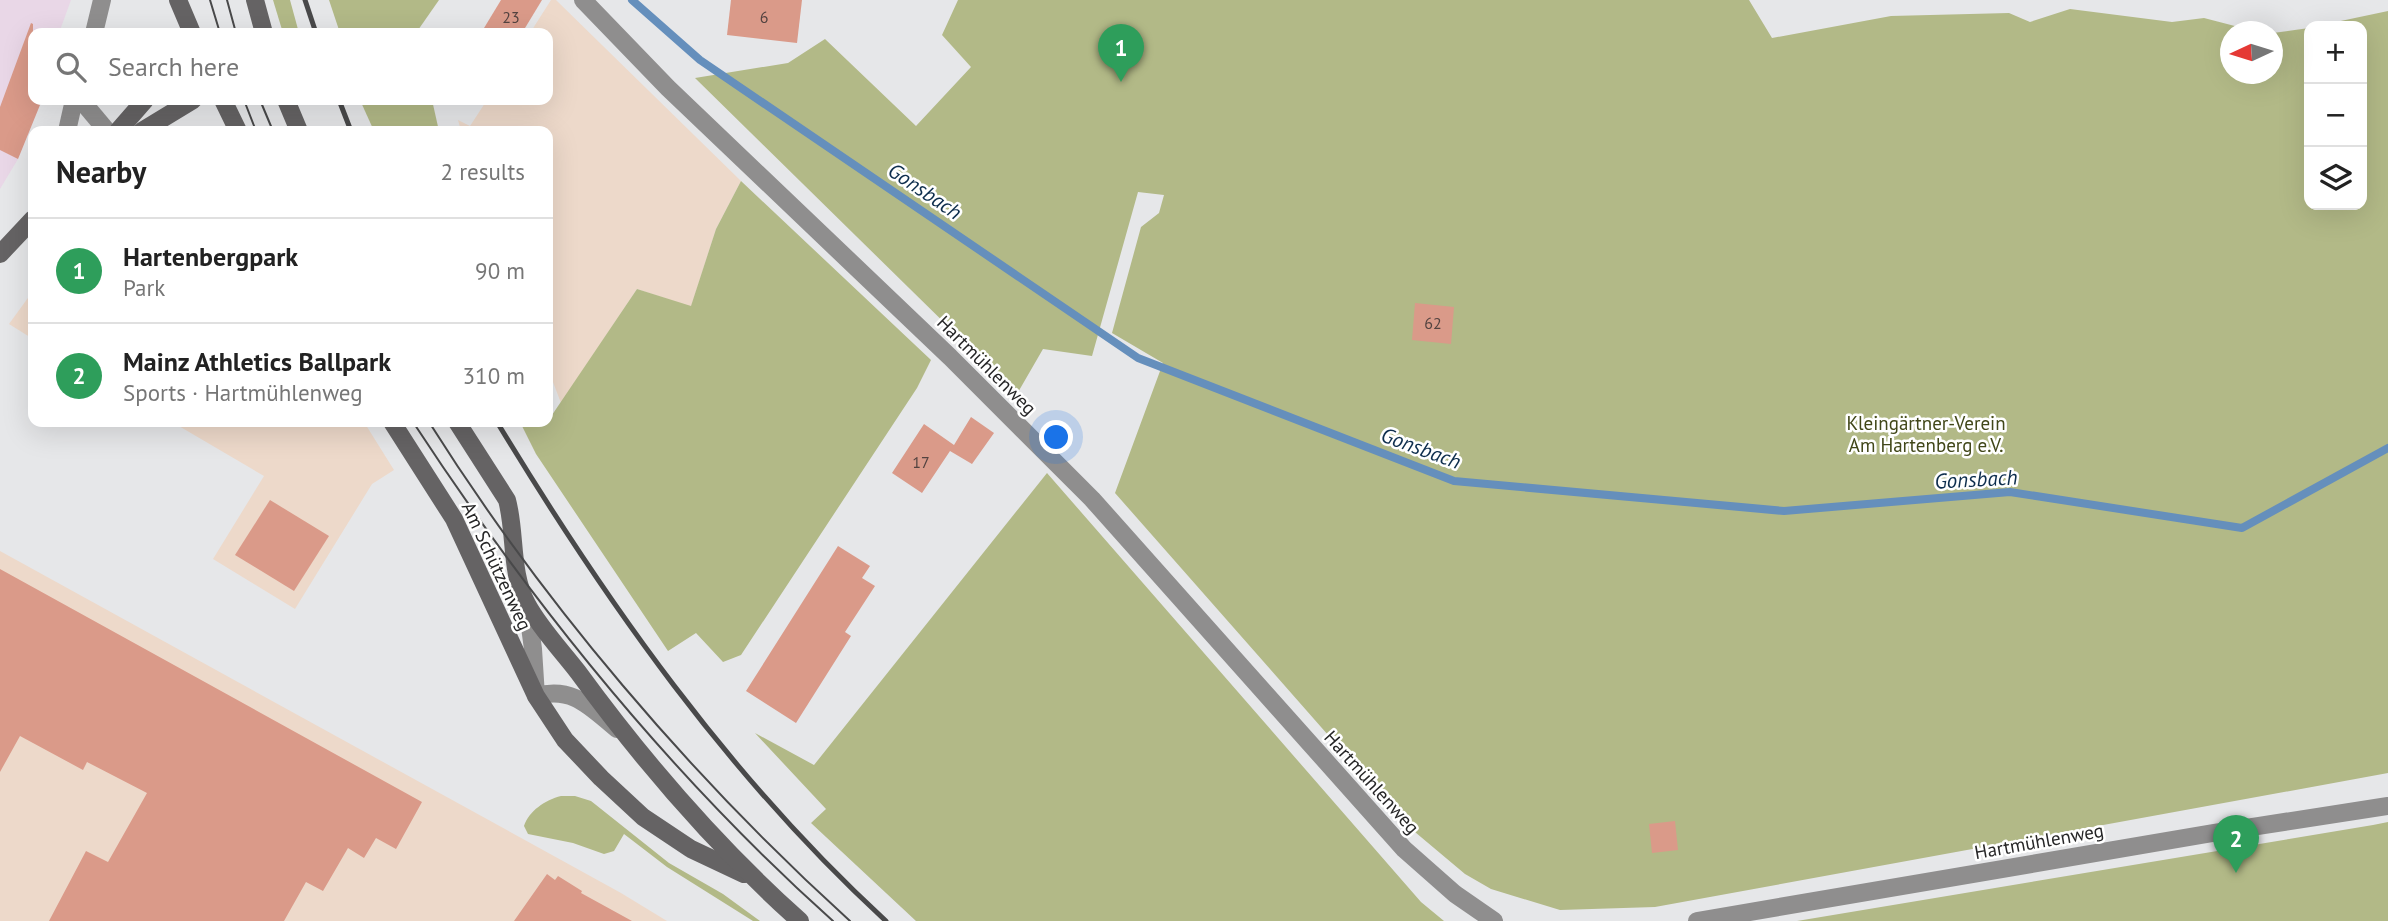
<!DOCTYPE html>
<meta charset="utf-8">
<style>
:root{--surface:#fff;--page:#f6f6f6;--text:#222;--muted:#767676;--line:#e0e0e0;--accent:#111827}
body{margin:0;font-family:"PT Sans",sans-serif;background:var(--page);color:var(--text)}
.controls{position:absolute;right:21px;top:21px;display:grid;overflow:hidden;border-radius:14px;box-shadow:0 7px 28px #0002}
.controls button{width:63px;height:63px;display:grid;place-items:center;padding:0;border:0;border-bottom:2px solid var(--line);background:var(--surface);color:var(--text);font:35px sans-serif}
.compass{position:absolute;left:2220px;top:21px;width:63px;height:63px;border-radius:50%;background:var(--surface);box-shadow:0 7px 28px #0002;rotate:266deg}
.you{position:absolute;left:1057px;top:438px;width:24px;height:24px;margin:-18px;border:5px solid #fff;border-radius:50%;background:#1a73e8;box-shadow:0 0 0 10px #1a73e833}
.badge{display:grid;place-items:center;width:46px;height:46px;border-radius:50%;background:var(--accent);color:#fff;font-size:23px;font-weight:700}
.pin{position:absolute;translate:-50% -58px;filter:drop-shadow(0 2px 4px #0008)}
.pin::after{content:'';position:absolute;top:37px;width:24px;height:21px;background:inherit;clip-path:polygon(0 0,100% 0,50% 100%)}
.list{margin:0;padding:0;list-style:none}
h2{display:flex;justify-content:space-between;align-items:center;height:91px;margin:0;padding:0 28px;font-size:30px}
h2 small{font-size:23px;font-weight:400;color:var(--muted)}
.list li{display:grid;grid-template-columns:46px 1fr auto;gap:21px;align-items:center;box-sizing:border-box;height:105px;padding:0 28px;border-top:2px solid var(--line)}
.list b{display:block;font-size:26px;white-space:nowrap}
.list p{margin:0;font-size:23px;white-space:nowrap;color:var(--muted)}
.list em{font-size:23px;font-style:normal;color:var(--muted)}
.icon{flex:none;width:38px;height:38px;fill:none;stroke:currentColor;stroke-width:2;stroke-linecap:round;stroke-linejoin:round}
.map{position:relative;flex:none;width:2388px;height:921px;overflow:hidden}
.search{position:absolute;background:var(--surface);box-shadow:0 7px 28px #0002;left:28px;top:28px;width:525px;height:77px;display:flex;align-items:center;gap:18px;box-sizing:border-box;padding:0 24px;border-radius:14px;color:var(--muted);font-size:26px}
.panel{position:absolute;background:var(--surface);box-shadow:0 7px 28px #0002;left:28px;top:126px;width:525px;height:301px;border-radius:14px}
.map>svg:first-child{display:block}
</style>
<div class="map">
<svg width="2388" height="921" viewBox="0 0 2388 921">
<rect width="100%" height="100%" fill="#e6e7e9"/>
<g fill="#edd9ca">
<path d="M551 0H556L741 181 716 229 691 307 637 289 561 403 548 369V131H461L458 120 470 126 487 100H548V33H530Z"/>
<path d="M33 291V339L9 324Z"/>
<path d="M172 422H364L394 470 372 484 295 609 213 559 264 476Z"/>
<path d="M0 551 621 893 667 921H0Z"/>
</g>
<path fill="#e9d7e7" d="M0 0H71L59 33H33V100H42L18 159 0 189Z"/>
<g fill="#b2b987">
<path d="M273 0H290L299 33H283Z"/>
<path d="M329 0H439L416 33H340Z"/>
<path d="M958 0H1749L1772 38 1891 16 2009 13 2030 22 2070 9 2172 22 2204 18 2254 31 2230 32V74H2272L2273 33 2309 28V205H2362V26H2317L2388 11V773L1655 907 1560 910 1491 889 1465 874 1409 827 1115 493 1163 363 1112 333 1141 227 1159 213 1164 195 1138 192 1092 356 1043 349 1017 394 695 78 788 63 825 39 916 126 971 67 942 35Z"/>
<path d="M360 100H432L439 131H374Z"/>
<path d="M741 181 931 360 917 388 741 655 723 662 696 633 668 651 536 454 520 422H548V408L552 415 637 289 691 306 716 229Z"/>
<path d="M1047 473 1421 902 1444 921H916L811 823 826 809 755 733 814 765Z"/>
<path d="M561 796H575L591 801 669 863 723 894 760 921H753L667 867 624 834 614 851 604 854 573 843 528 834 524 826C529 811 545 800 561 796Z"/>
<path d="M2388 822V921H1797L2373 825Z"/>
</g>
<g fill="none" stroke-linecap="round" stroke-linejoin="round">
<path stroke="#658fbc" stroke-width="8" d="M632 0 700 60 1138 358 1454 481 1784 511 2010 492 2242 528 2388 448"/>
</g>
<g fill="#da9a89">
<path d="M501 0H542L522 33H481Z"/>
<path d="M731 0H802L797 43 727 35Z"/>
<path d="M31 23 33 24V100H42L18 159 0 150V107Z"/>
<path d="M1415 303 1454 307 1451 344 1412 340Z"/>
<path d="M971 417 994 433 972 464 950 451 922 493 892 473 924 424 954 445Z"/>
<path d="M270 500 329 536 294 591 235 555Z"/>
<path d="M838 546 870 566 862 578 875 586 845 632 851 636 796 723 746 691Z"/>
<path d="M0 569 422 802 396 849 376 838 364 858 348 848 323 891 306 882 284 921H49L86 851 108 862 147 793 87 762 83 770 20 736 0 772Z"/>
<path d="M1675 821 1678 850 1652 853 1649 824Z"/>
<path d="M547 874 555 880 558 876 582 891 581 893 632 921H514Z"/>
</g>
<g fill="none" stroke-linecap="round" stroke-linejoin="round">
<g stroke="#8f8e8e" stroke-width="18">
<path d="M583 0 668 88 950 357 1092 499 1404 849 1455 894 1494 921"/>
<path d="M94 33 102 0"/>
<path d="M81 100 107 131"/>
<path d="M67 131 74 100"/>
<path d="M527 605 533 649 536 696C573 686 590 707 617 729"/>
<path d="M1697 921 2213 833 2388 806"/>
</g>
<g stroke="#656364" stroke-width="18">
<path d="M178 0 192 33"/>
<path d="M255 0 264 33"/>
<path d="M223 100 238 131"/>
<path d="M286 100 299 131"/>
<path d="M118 131 145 100"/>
<path d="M142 131 193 100"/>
<path d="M0 254 33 219"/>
<path d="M392 422 454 519 536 696 565 740 601 778 643 817 691 849 744 874"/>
<path d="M457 422 507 500C516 533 510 573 527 604 540 628 561 650 578 672 643 761 717 847 800 921"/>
</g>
<g stroke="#49494a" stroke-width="2">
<path d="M210 0 220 33"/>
<path d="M227 0 236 33"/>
<path d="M244 100 256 131"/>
<path d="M260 100 273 131"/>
<path d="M413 422C532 604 671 776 833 921"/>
<path d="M429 422C543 603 692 778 850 921"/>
</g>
<g stroke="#49494a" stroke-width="5">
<path d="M305 0 316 33"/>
<path d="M339 100 351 131"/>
<path d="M497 422C606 602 730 778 886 921"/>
</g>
</g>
<g text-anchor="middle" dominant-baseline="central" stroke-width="5" stroke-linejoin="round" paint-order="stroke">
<g font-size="16" fill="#534340">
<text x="511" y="17">23</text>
<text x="764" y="17">6</text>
<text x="1433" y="323">62</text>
<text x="921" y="462">17</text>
</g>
<g font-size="19" fill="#262627" stroke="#fff">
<text transform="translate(987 365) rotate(45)">Hartmühlenweg</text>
<text transform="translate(497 566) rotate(65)">Am Schützenweg</text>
<text transform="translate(1372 782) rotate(48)">Hartmühlenweg</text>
<text transform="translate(2039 841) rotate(-10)">Hartmühlenweg</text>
</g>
<g font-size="19" fill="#414719" stroke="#fff">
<text x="1926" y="423">Kleingärtner-Verein<tspan x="1926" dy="22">Am Hartenberg e.V.</tspan></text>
</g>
<g font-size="21" font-style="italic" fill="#0e2e4d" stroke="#fff">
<text transform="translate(925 191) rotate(34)">Gonsbach</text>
<text transform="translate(1421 448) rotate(20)">Gonsbach</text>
<text transform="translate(1976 479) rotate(-3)">Gonsbach</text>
</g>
</g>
</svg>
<div class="controls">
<button>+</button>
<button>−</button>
<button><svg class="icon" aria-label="layers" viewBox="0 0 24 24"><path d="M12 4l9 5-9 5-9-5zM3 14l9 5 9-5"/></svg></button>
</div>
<svg class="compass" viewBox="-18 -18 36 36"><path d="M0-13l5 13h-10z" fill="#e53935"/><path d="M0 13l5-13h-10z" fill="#767676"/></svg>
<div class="you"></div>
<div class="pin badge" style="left:1121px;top:82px;background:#2e9e5b">1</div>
<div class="pin badge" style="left:2236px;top:873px;background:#2e9e5b">2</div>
<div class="search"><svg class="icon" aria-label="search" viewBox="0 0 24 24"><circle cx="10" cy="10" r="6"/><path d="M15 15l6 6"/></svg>Search here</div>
<section class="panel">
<h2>Nearby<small>2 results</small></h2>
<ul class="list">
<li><span class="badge" style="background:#2e9e5b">1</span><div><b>Hartenbergpark</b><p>Park</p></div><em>90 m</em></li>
<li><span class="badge" style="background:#2e9e5b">2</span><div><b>Mainz Athletics Ballpark</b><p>Sports · Hartmühlenweg</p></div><em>310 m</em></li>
</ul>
</section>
</div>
